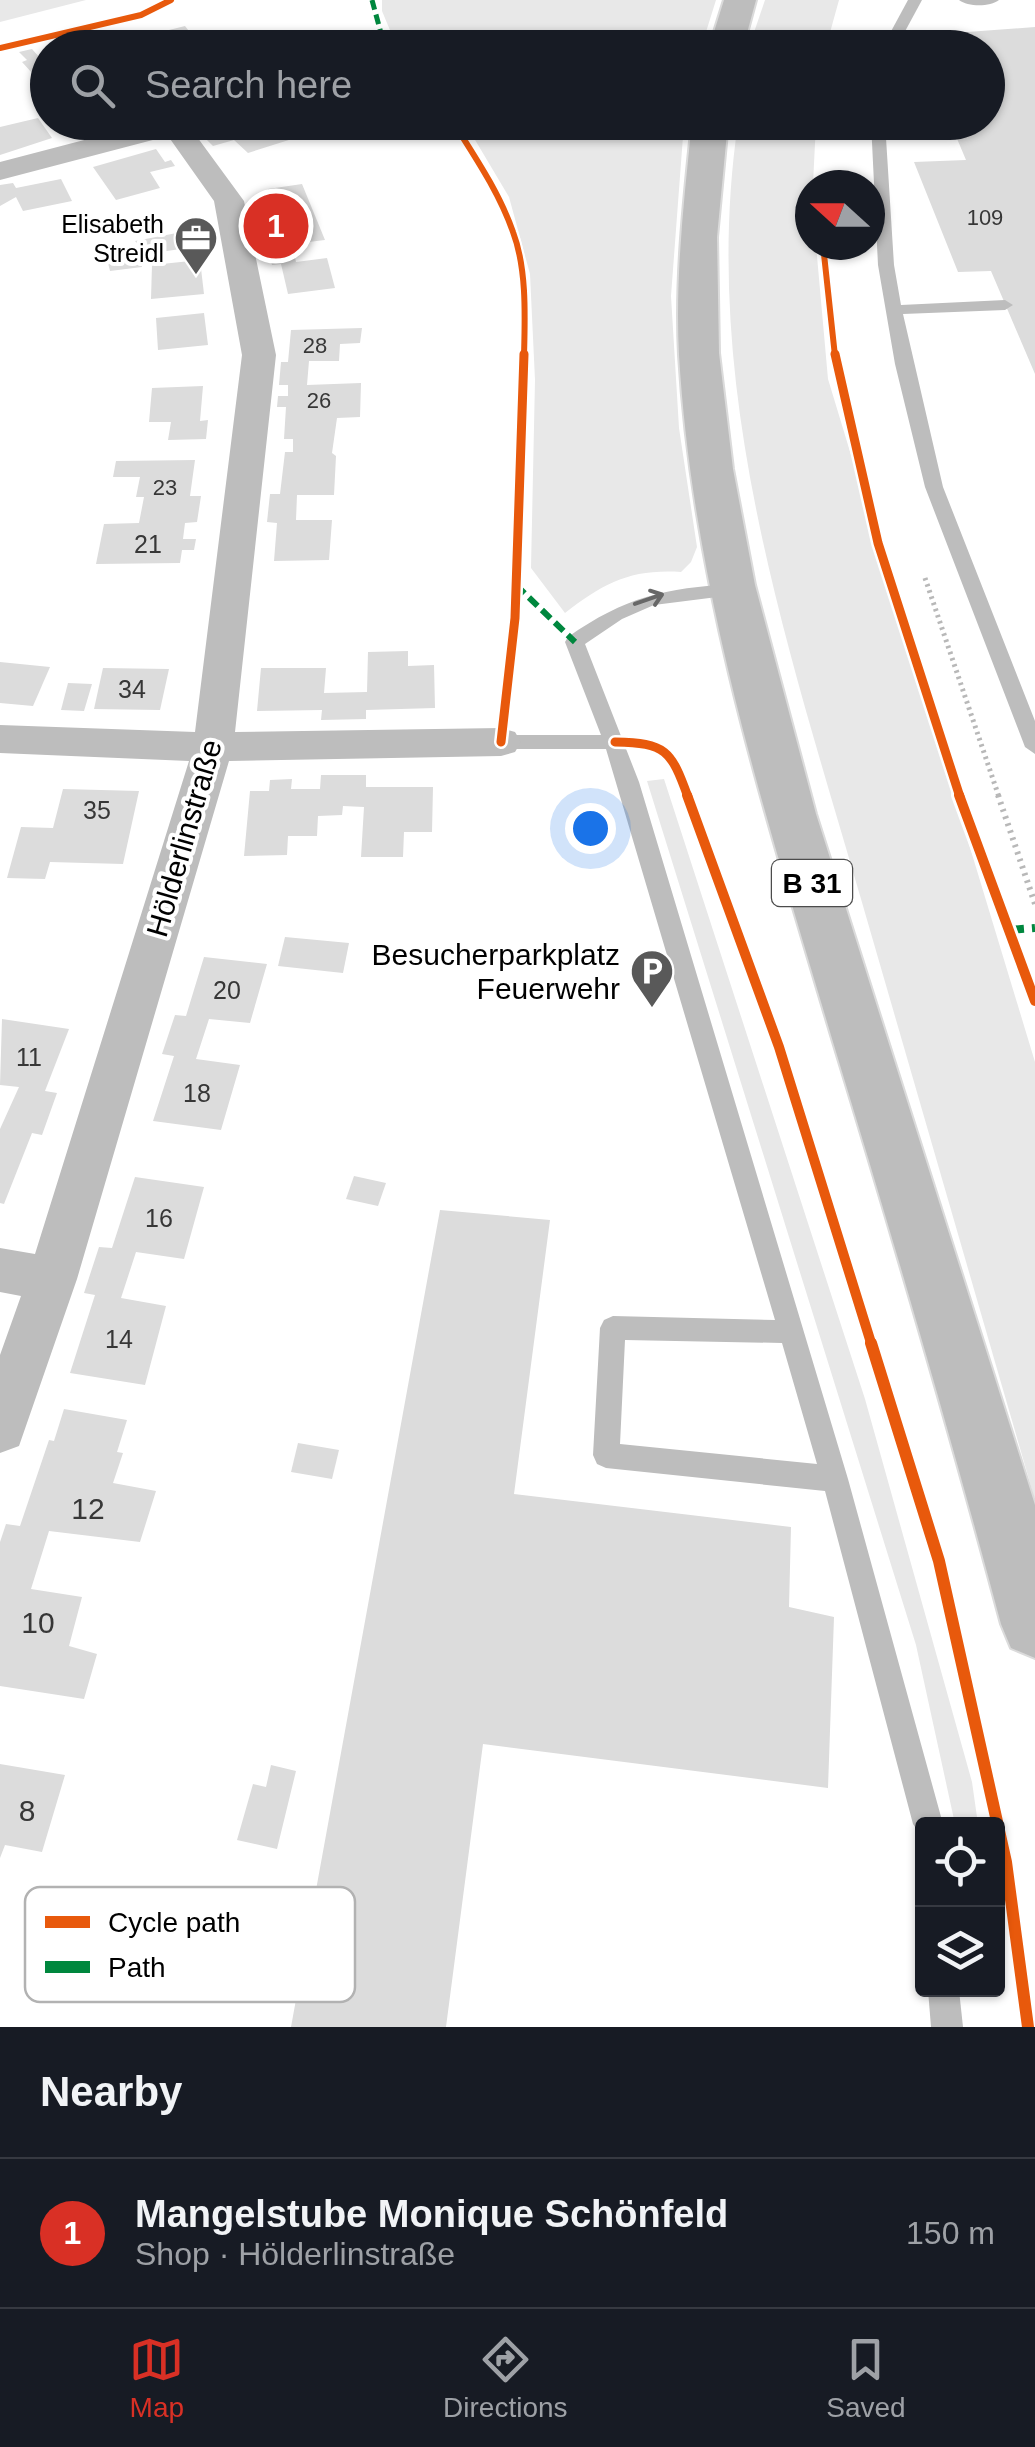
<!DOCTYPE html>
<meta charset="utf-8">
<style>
:root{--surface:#171b24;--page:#242831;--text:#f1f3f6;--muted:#9ea1a6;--line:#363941;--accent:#d93025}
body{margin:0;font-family:Arial,sans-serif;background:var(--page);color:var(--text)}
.controls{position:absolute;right:30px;bottom:30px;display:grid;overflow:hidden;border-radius:10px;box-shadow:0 2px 8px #0004}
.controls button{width:90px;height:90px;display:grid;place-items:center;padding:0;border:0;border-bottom:2px solid var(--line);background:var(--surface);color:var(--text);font:50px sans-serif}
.compass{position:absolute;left:795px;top:170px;width:90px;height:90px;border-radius:50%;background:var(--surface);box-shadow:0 2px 8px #0004;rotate:291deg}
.you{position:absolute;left:590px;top:828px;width:35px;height:35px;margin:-25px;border:8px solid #fff;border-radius:50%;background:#1a73e8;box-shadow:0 0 0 15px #1a73e833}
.badge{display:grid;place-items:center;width:65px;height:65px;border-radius:50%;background:var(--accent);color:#fff;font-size:32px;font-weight:700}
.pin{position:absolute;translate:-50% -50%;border:5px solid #fff;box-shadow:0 2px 10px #0006}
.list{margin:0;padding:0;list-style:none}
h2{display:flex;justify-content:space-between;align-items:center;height:130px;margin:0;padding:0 40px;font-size:42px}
h2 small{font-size:32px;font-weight:400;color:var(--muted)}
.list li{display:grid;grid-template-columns:65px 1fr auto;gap:30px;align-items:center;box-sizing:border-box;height:150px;padding:0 40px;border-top:2px solid var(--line)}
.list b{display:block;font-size:38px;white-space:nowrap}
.list p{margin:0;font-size:32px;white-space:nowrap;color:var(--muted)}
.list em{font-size:32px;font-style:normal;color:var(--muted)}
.icon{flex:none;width:55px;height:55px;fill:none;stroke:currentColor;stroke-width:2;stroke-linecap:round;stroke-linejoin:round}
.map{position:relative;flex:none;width:1035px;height:2027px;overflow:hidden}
.search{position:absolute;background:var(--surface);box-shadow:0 2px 8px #0004;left:30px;right:30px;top:30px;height:110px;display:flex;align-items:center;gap:25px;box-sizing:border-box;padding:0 35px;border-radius:55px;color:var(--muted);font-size:38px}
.sheet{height:280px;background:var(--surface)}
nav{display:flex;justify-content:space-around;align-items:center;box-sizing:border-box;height:140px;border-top:2px solid var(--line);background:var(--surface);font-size:28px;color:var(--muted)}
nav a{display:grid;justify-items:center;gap:5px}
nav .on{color:var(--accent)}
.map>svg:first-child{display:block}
</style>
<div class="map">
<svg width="1035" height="2027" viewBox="0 0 1035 2027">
<rect width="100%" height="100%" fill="#fff"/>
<g fill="#e8e8e8">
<path d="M0 0H86L0 22Z"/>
<path d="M382 0H716L701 48 397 47 382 11Z"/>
<path d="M765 0H839L826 47H749Z"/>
<path d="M465 123H684L671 296 679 428 697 547 691 562 681 572C630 569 604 583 565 613L531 568 535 380 530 274 509 197Z"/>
<path d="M738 123H816L810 245H816L828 379 1035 1062V1500C977 1300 919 1099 861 899 788 648 699 387 738 123Z"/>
<path d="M664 779 865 1399 972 1782 978 1824H955L916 1645 647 781Z"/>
</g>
<g fill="#dcdcdc">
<path d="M185 26 192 35 168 41 161 32Z"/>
<path d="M1035 27V374L991 271 958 272 914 162 966 160 950 122H988V48H931L940 34Z"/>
<path d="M32 49 40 58 48 56V69L32 73 22 62 27 60 19 52Z"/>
<path d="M38 118 52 138 0 155V127Z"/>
<path d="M264 122H274L292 139 248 153 234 140 213 146 204 137Z"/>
<path d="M156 149 165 162 171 160 175 166 150 172 160 188 116 200 93 167Z"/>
<path d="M61 179 72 201 23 211 16 197 0 206V185L13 183 16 188Z"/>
<path d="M302 184 325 240 292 244 296 262 327 258 335 288 288 294 281 264 272 265 266 245 274 244 265 211 275 210 268 189Z"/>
<path d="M182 232 187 248 147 254 135 241Z"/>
<path d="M139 254 142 267 110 271 107 259Z"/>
<path d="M200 260 204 294 151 299 152 265Z"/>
<path d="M204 313 208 345 158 350 156 318Z"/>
<path d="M362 328 360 343 340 344 339 361H309L307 385 361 383 360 417 337 418 332 453 336 456 334 495H297L296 520H332L329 560 274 561 277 523 267 522 270 494H280L285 452H293V439H284L286 407H277L278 396H288V385H279L281 362H288L291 330Z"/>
<path d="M203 386 200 421 208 420 206 439 168 440 171 422H149L152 388Z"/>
<path d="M195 460 190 496H201L197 522 185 523 183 539H196L194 550H182L180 563 96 564 104 524 139 523 144 497H136L140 477H113L116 461Z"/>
<path d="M408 651V666L434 665 435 708 366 710V719L321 720 322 710 257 711 261 668H326L324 693 367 692 368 652Z"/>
<path d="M0 662 50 667 33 706 0 703Z"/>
<path d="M103 668 169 669 160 710 94 709Z"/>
<path d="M68 683 92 684 84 711 61 710Z"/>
<path d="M321 775H366V787H433L432 832H404L403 857H361L364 807 343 806 342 815 318 816 317 836H288L287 855 244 856 250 791H269L270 780 292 779 291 789H320Z"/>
<path d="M63 789 139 791 123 864 50 862 45 879 7 878 21 827 53 828Z"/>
<path d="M285 937 349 943 343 973 278 966Z"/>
<path d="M204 957 267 964 250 1023 209 1019 196 1059 240 1065 221 1130 153 1121 174 1056 162 1054 175 1015 186 1016Z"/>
<path d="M2 1019 69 1029 45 1091 57 1093 42 1135 32 1133 4 1204 0 1203V1129L19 1087 0 1085Z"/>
<path d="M354 1176 386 1183 378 1206 346 1199Z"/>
<path d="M135 1177 204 1187 184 1259 136 1252 121 1298 166 1306 145 1385 70 1373 95 1295 84 1293 99 1247 112 1248Z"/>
<path d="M440 1210 550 1220 514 1494 791 1527 789 1607 834 1617 828 1788 483 1744 446 2027H291Z"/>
<path d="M64 1409 127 1420 117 1452 123 1453 113 1483 156 1491 140 1542 49 1531 31 1589 82 1597 69 1646 97 1654 84 1699 0 1686V1542L6 1524 20 1526 49 1440 54 1441Z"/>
<path d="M298 1443 339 1450 332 1479 291 1472Z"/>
<path d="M0 1764 65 1775 42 1852 5 1845 0 1858Z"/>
<path d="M271 1765 296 1771 277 1849 237 1840 253 1784 266 1787Z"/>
</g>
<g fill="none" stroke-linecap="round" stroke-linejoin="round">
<g stroke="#dbdbdb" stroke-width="4">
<g id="primary">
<path d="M724 0H756L743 48H709Z"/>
<path d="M692 122H728L717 237 719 353 733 469 755 585 816 814 1035 1505V1658L1011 1648 1001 1624C949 1429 892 1235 833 1042 766 817 693 591 679 355 675 277 684 200 692 122Z"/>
</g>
</g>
<path stroke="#b8b8b8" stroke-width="5" stroke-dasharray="2.5 4" stroke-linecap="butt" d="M925 578 999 797"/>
<path stroke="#b8b8b8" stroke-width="6" stroke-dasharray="2.5 5" stroke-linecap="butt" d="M998 795 1035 904"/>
<g fill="#bdbdbd" fill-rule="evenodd">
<path d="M908 0H922L896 48H882Z"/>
<path d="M959 0H999C990 7 968 7 959 0Z"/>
<path d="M871 122H885L894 265 901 305 1005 300 1013 305 1005 310 903 314 943 487 1035 721V754L1025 747 925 487 895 364 878 265Z"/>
<path d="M734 584 741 586V594L654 605 622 619 585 644 639 782 848 1479 943 1824H922V1837L913 1824 825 1491 606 1468 597 1464 593 1455 600 1328 604 1320 613 1316 775 1320 606 749H501L491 742 501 735H601L565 642 568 637C625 597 665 588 734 584ZM625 1340 782 1343 817 1464 620 1444Z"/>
<path d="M928 1990H959L963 2027H931Z"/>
</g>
<path fill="#bdbdbd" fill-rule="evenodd" d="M153 122H203L192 130 244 201 276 355 235 732 501 728 515 732 521 742 515 752 501 756 229 761 77 1279 19 1446 0 1453V1355L21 1296 0 1292V1248L35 1254 189 761 0 753V725L195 732 242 355 214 201 168 136 0 180V162Z"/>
<use href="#primary" fill="#bdbdbd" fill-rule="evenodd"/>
<path stroke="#00873e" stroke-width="5" stroke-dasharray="10 5" stroke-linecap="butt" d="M372 0 385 48"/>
<path stroke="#00873e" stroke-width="6" stroke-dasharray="12 6" stroke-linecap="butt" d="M516 585 575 642"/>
<path stroke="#00873e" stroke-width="8" stroke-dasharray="15 8" stroke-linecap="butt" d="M1009 930 1035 928"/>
<g stroke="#fff" stroke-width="10">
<g id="cycleway-far3">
<path d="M0 48 141 15 171 0"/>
<path d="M453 122C475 157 499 192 513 232 527 269 525 317 524 356"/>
<path d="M823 245 835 356"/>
</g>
</g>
<g stroke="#fff" stroke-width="14">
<g id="cycleway-far2">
<path d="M835 354 878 543 960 797"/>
<path d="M501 742 515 618 524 354"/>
<path d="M615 742C666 743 671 750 688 797"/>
</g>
</g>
<g stroke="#fff" stroke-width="16">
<g id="cycleway-far1">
<path d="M687 795 779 1047 872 1346"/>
<path d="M959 795 1035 1001"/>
</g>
</g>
<g stroke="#fff" stroke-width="19">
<path id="cycleway" d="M871 1343 939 1561 1006 1862 1028 2027"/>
</g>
<use href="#cycleway-far3" stroke="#e8590c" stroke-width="6"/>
<use href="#cycleway-far2" stroke="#e8590c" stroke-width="9"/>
<use href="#cycleway-far1" stroke="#e8590c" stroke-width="10"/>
<use href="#cycleway" stroke="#e8590c" stroke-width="12"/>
</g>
<defs><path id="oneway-shaft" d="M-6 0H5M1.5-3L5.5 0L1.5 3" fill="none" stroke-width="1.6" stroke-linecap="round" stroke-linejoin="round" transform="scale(2.5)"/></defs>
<use stroke="#686868" href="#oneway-shaft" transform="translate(649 599) rotate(-19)"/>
<defs>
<g id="office-pin" transform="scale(2.25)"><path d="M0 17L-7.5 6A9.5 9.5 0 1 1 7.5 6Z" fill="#595959" stroke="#fff"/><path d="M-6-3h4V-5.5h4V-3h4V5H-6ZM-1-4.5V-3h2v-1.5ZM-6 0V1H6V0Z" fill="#fff"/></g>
<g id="parking-pin" transform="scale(2.25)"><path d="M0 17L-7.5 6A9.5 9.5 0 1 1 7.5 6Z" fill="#595959" stroke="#fff"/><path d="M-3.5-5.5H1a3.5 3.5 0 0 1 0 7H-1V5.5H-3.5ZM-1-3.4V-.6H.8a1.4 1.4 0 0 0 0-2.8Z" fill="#fff"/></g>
</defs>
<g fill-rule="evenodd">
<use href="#office-pin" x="196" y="238"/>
<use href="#parking-pin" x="652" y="971"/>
</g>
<g text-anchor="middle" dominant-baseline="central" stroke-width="8" stroke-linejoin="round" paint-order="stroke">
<g font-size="22" fill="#373737">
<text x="985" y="217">109</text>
<text x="315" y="345">28</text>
<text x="319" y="400">26</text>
<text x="165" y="487">23</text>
</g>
<g font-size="25" fill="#000" stroke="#fff" text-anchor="end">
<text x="164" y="224">Elisabeth<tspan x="164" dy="29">Streidl</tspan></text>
</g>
<g font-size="25" fill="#373737">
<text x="148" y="544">21</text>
<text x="132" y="689">34</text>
<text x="97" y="810">35</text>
<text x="227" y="990">20</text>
<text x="29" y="1057">11</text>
<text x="197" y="1093">18</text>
<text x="159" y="1218">16</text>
<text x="119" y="1339">14</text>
</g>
<rect fill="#fff" stroke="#4c4c4c" stroke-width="2.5" x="772" y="860" width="80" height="46" rx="8"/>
<g font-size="28" font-weight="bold" fill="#000">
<text x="812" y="883">B 31</text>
</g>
<g font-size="30" fill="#000" stroke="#fff">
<text transform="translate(184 838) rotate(-74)">Hölderlinstraße</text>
</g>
<g font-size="30" fill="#000" stroke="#fff" text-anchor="end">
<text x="620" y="954">Besucherparkplatz<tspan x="620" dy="34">Feuerwehr</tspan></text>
</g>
<g font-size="30" fill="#373737">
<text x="88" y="1508">12</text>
<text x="38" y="1622">10</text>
<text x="27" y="1810">8</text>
</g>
</g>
<rect x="25" y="1887" width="330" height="115" rx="15" fill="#fff" stroke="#b2b2b2" stroke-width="2.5"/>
<rect x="45" y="1916" width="45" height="12" fill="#e8590c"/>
<rect x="45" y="1961" width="45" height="12" fill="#00873e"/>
<g font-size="28" fill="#000">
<text x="108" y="1932">Cycle path</text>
<text x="108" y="1977">Path</text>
</g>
</svg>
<div class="controls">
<button><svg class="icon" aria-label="locate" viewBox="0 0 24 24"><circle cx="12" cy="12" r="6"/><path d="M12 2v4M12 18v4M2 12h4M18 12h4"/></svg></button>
<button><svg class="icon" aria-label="layers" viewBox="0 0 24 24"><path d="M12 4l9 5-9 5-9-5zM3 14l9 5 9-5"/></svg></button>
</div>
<svg class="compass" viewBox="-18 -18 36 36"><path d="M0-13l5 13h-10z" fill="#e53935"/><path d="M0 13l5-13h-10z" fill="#9ea1a6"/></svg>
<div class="you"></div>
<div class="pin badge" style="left:276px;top:226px">1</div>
<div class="search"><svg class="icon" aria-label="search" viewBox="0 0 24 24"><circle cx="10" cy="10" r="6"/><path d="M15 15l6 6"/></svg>Search here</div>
</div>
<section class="sheet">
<h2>Nearby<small></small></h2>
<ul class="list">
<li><span class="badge">1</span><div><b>Mangelstube Monique Schönfeld</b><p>Shop · Hölderlinstraße</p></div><em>150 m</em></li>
</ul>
</section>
<nav>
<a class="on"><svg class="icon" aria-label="map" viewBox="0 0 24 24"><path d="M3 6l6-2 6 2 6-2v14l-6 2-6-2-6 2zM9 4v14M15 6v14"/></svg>Map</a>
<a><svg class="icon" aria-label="directions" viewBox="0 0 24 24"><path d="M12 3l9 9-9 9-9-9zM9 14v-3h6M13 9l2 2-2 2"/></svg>Directions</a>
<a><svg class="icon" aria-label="saved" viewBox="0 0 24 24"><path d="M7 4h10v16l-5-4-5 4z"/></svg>Saved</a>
</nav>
